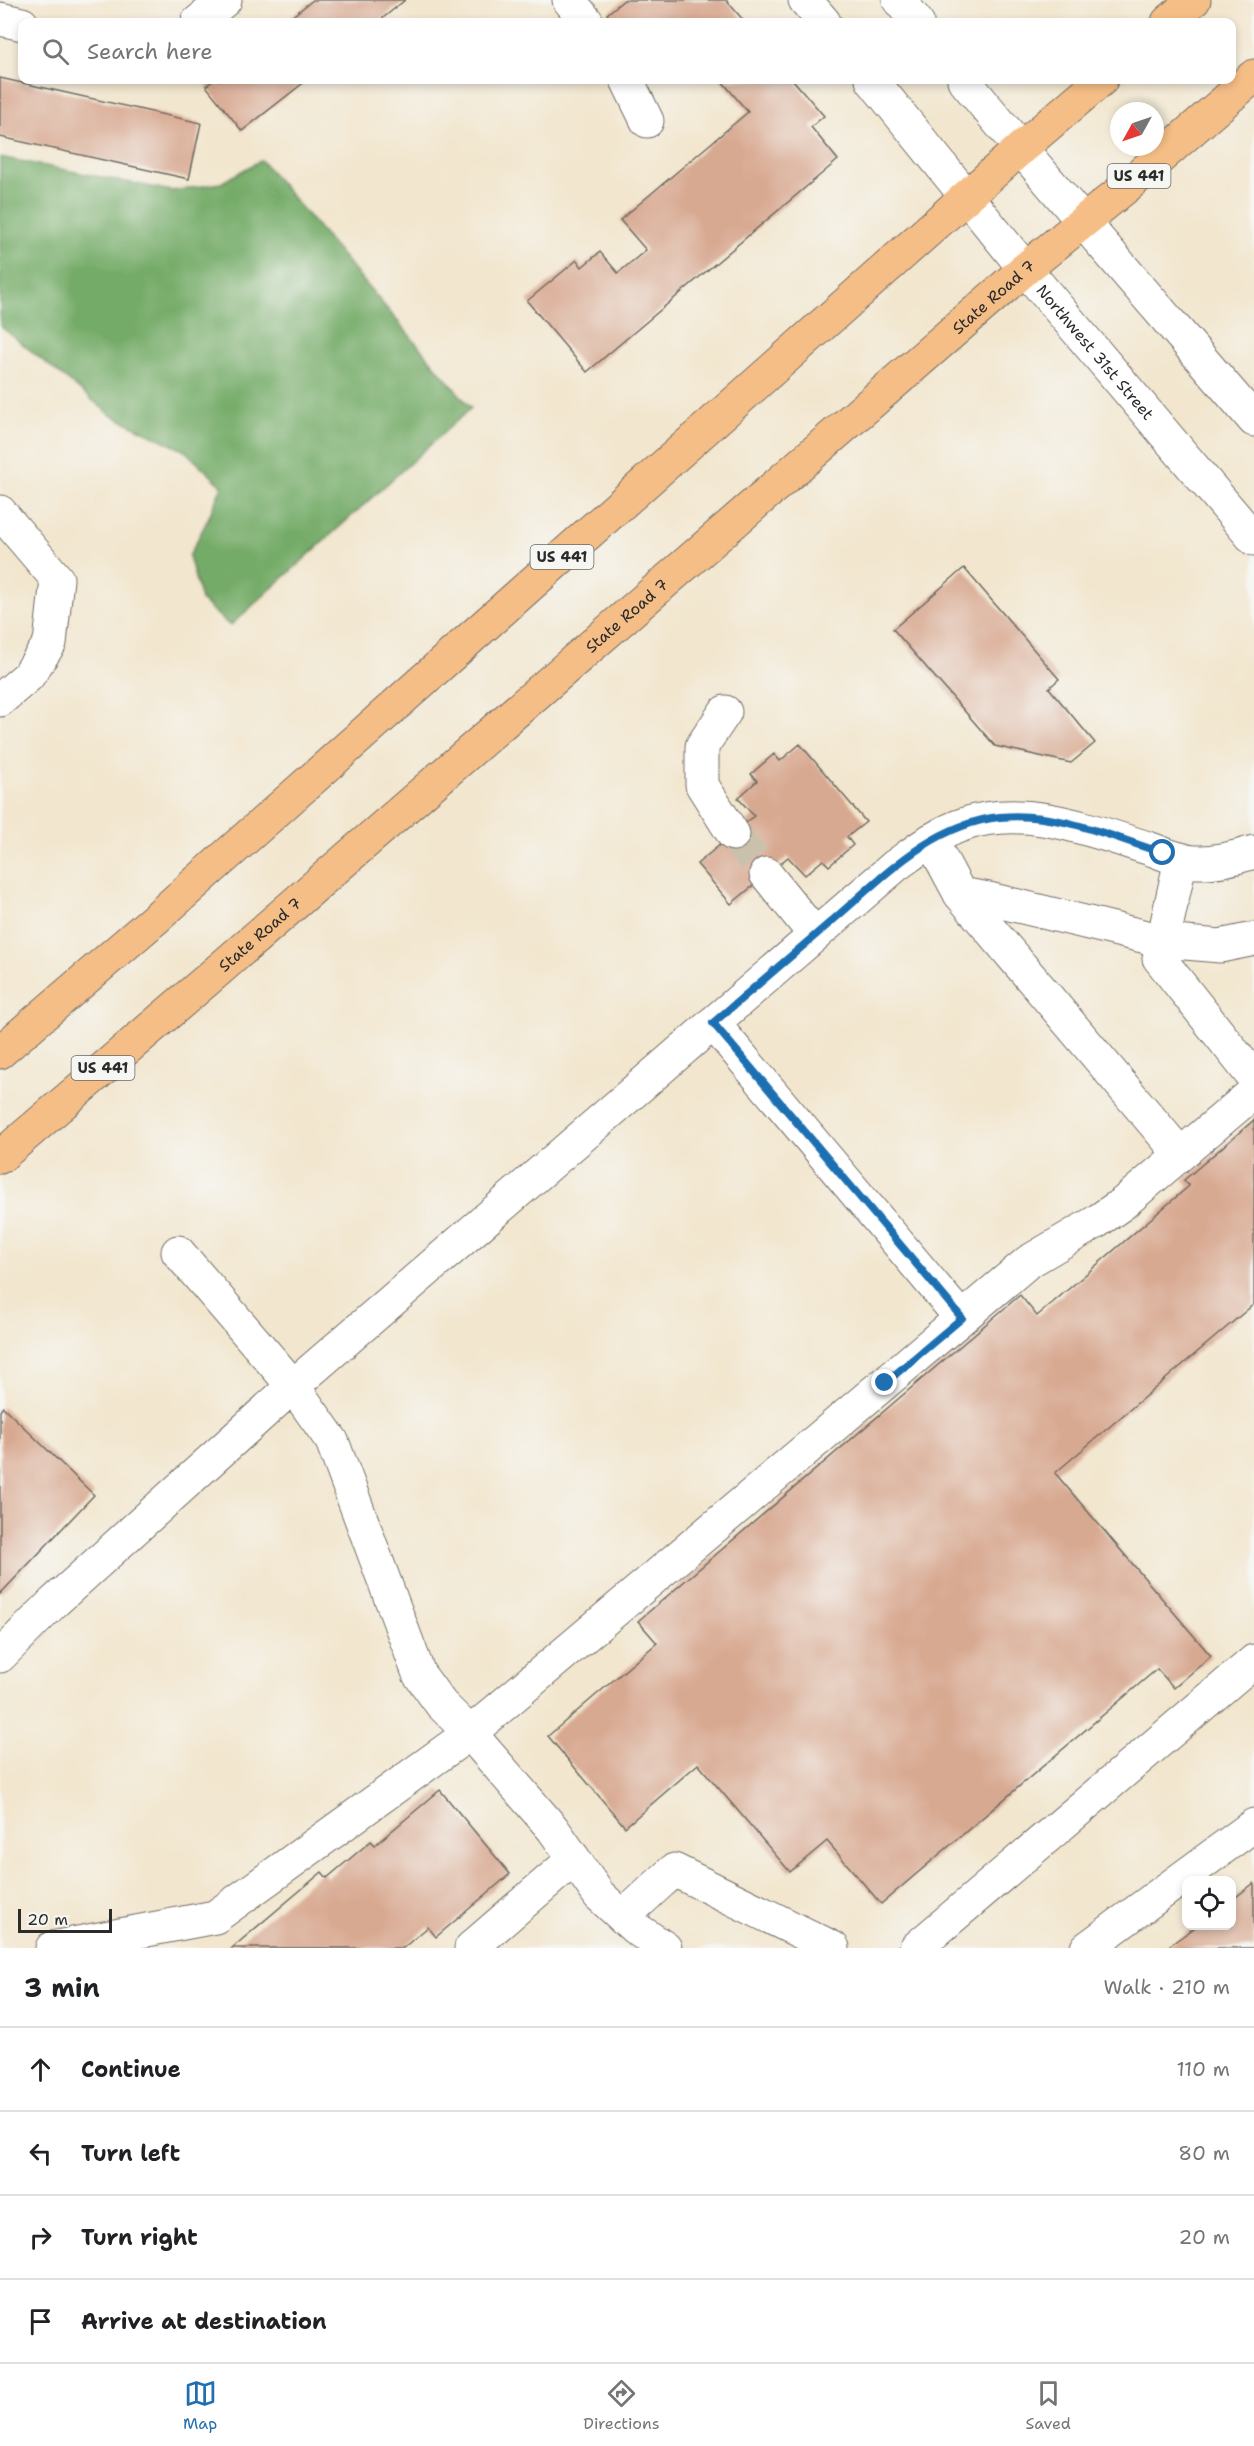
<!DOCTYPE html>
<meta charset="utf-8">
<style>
:root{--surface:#fff;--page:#f6f6f6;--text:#202124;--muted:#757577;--line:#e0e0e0;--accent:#1f6fb2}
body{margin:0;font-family:"Shantell Sans",sans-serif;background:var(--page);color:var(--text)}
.controls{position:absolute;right:18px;bottom:18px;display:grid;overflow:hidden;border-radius:12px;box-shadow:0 3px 9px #0003}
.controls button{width:54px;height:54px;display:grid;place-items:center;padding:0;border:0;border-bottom:2px solid var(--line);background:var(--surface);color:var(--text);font:30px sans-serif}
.compass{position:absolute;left:1110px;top:102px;width:54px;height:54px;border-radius:50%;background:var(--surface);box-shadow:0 3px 9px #0003;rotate:230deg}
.scale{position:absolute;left:18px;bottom:15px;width:94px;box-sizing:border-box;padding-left:6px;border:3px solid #2b2b2b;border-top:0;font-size:16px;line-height:21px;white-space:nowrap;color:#2b2b2b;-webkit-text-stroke:4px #f6f6f2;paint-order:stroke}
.stop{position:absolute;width:18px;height:18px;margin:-14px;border:4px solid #1f6fb2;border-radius:50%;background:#fff}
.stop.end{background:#1f6fb2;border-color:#fff;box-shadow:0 2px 6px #0008}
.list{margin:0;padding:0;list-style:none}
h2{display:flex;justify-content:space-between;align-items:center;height:78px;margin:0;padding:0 24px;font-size:26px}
h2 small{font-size:20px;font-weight:400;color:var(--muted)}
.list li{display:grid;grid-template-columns:39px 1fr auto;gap:18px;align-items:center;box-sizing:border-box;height:84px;padding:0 24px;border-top:2px solid var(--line)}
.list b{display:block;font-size:22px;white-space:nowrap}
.list em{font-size:20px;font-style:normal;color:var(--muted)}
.icon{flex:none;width:33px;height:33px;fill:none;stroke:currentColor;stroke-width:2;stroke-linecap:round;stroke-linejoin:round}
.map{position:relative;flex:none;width:1254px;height:1948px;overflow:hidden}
.search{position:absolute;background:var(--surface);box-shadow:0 3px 9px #0003;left:18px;right:18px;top:18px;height:66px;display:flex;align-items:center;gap:15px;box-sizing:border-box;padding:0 21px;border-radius:12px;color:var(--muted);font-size:22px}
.sheet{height:414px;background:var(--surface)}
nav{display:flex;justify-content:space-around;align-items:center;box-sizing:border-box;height:84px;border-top:2px solid var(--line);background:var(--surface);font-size:16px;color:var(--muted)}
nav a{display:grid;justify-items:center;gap:3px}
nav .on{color:var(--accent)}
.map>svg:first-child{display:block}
</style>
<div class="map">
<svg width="1254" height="1948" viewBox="0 0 1254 1948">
<rect width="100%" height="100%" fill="#f6f6f2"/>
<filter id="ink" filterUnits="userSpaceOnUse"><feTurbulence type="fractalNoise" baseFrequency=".0167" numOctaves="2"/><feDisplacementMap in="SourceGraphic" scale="12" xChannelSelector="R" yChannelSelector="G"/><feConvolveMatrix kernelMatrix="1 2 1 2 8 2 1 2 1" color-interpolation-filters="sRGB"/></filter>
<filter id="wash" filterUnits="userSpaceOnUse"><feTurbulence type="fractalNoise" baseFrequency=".008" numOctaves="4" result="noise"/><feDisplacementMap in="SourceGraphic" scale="24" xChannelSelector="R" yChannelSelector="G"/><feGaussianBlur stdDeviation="1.35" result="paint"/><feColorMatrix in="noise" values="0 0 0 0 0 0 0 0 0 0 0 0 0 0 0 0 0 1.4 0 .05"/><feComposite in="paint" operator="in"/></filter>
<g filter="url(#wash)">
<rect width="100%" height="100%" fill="#f2e6ce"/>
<path fill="#74ab68" stroke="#506b4a" stroke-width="1.5" d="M0 157 172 191 221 183 261 160 471 408 230 626 201 600 189 556 208 519 222 486 185 451 111 415 0 326Z"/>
<g id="blocks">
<g fill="#d8a991">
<path d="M313 0H405L378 22H285Z"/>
<path d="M624 0H726L745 22H614L607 14Z"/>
<path d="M0 78 201 123 189 179 0 137Z"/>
<path d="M214 80H307L242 131 206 86Z"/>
<path d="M721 80H793L824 116 811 127 838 160 587 372 527 301 577 260 582 267 600 252 618 273 646 250 620 220 748 112Z"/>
<path d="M964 568 1059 679 1049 688 1095 743 1071 763 995 746 893 629Z"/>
<path d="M800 744 866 822 847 837 853 845 829 866 823 860 805 875 788 857 731 904 697 864 754 816 738 798 757 781 751 774 774 754 780 761Z"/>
<path d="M1254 1120V1304L1055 1473 1211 1656 1174 1688 1157 1669 881 1904 827 1841 790 1872 698 1764 625 1827 548 1736 657 1643 638 1621 1020 1295 1037 1316 1189 1186 1184 1180Z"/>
<path d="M3 1407 94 1495 0 1594V1411Z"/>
<path d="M440 1790 510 1874 436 1937 428 1927 403 1948H232L322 1872 327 1878 371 1841 375 1845Z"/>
<path d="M1254 1883V1948H1166L1197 1926H1232V1900Z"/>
</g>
</g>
</g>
<g filter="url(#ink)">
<use href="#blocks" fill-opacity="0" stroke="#716c64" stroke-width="1.5"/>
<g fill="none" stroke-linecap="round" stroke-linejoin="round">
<path stroke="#cac1ad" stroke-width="33" stroke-dasharray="33 16" stroke-linecap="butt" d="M733 834 766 874"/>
<g stroke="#716c64" stroke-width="35">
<g id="minor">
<path d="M569 0 587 22"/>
<path d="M805 0 824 22"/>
<path d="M899 0 917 22"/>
<path d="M0 19 22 24"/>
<path d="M198 22 225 0"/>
<path d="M627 80 647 121"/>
<path id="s1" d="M872 80 1025 269 1254 539"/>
<path d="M964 80C1058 195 1157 307 1254 420"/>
<path d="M0 512 57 579 50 643 28 676 0 700"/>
<path d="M725 712 702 746V785L733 834"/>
<path d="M931 840 960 894 989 899 1163 941 1159 958 1254 1078"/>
<path d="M1181 859 1163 941 1220 946 1254 939"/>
<path d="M766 874 815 935"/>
<path d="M960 894 1180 1154"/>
<path d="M713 1023 961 1318"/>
<path d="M178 1252 293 1386 332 1441 419 1674 441 1704 468 1731 553 1829 599 1895 635 1928 665 1948"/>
<path d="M0 1656 53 1603 293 1386 895 866C916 851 939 832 965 824 1027 804 1089 830 1148 848 1162 853 1181 862 1196 862 1216 863 1235 858 1254 852"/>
<path d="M623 1917 674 1870 833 1948"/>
<path d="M52 1948 215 1917 470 1733 1028 1262 1096 1222 1122 1204 1254 1092"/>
<path d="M471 1948 574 1859"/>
<path d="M916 1948 1254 1661"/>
<path d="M1087 1948 1254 1825"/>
</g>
</g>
<g stroke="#716c64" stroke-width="35">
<g id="major">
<path d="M1168 22 1194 0"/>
<path d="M0 1052 155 919 1020 149 1101 80"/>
<path id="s2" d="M0 1157 207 980 1025 269 1126 187 1254 76"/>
</g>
</g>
<use href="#minor" stroke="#fff" stroke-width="33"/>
<use href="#major" stroke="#f6be87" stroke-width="33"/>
</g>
</g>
<g fill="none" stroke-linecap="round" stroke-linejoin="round" filter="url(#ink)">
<path stroke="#1f6fb2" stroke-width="8" d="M885 1383 962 1318 713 1023C753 989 793 954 833 920 883 877 932 824 1000 817 1056 811 1112 837 1163 853"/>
</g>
<g text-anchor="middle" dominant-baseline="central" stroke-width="4.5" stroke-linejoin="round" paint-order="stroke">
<g fill="#f6f6f2" stroke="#686867" stroke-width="1.5">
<rect x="1107.5" y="164" width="63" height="24" rx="4.5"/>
<rect x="530.5" y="545" width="63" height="24" rx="4.5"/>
<rect x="71.5" y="1056" width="63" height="24" rx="4.5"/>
</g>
<g font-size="15" font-weight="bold" fill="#2b2b2b">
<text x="1139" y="176">US 441</text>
<text x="562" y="557">US 441</text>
<text x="103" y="1068">US 441</text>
</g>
<g font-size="16" fill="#2b2b2b" stroke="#f6f6f2">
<text stroke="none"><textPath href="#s2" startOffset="1314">State Road 7</textPath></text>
<text stroke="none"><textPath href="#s1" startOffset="352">Northwest 31st Street</textPath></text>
<text stroke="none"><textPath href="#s2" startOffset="828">State Road 7</textPath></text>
<text stroke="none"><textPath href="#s2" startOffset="342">State Road 7</textPath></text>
</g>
</g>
</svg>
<div class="controls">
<button><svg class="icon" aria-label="locate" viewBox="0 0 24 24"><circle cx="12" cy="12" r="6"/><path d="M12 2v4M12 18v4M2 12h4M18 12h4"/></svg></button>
</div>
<svg class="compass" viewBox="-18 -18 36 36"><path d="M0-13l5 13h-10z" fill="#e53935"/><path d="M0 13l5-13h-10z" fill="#757577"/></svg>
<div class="scale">20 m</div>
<div class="stop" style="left:1163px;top:853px"></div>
<div class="stop end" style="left:885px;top:1383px"></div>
<div class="search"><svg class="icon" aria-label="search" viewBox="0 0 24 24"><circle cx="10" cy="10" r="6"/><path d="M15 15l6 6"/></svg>Search here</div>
</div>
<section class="sheet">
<h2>3 min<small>Walk · 210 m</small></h2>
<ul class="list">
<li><svg class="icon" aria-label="ahead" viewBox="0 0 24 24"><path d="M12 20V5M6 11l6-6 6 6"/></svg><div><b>Continue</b></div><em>110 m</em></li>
<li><svg class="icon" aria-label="left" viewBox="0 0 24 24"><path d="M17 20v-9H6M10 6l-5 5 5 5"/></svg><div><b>Turn left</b></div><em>80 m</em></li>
<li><svg class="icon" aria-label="right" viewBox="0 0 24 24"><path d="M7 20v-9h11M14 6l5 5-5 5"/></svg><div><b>Turn right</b></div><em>20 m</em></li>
<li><svg class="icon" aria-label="arrive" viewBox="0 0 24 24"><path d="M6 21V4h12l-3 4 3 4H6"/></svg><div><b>Arrive at destination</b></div></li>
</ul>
</section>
<nav>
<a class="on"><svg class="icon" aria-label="map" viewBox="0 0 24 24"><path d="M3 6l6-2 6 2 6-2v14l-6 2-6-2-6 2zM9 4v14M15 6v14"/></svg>Map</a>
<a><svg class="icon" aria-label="directions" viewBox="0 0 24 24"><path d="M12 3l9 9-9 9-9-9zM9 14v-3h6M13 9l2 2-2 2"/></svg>Directions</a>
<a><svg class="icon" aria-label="saved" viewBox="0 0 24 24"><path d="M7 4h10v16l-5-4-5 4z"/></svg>Saved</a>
</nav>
